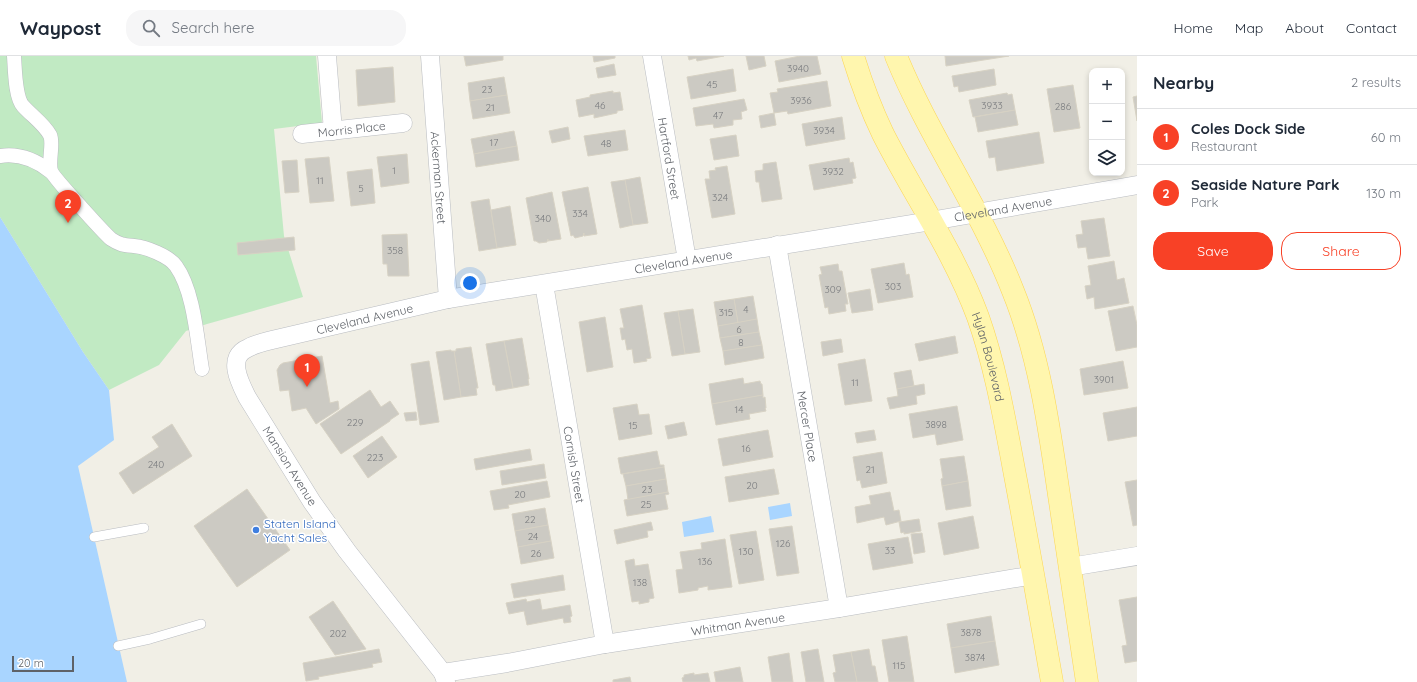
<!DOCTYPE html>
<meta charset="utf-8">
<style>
:root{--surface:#fff;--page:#f6f6f7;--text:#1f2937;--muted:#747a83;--line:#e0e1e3;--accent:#f84126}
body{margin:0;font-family:Quicksand,sans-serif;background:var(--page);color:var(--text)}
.controls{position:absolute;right:12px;top:12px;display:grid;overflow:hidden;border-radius:8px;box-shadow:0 2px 6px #0003}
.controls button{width:36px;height:36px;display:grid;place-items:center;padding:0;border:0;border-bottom:1px solid var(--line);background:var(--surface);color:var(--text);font:20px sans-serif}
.scale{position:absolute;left:12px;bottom:10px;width:62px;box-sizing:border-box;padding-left:4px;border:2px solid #5e6268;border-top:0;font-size:11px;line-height:14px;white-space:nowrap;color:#5e6268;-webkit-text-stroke:3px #fff;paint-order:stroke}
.you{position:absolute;left:470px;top:227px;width:14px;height:14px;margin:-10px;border:3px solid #fff;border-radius:50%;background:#1a73e8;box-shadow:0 0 0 6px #1a73e833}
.badge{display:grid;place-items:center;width:26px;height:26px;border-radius:50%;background:var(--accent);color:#fff;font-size:13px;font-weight:700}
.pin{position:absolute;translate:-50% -33px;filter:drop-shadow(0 1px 2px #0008)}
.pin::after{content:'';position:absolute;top:21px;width:14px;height:12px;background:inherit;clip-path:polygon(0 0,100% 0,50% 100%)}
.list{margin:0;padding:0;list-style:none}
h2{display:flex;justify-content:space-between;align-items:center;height:52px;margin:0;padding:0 16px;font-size:17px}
h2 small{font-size:13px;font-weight:400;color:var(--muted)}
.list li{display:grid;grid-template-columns:26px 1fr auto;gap:12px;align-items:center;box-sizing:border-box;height:56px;padding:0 16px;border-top:1px solid var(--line)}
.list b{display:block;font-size:15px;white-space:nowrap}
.list p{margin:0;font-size:13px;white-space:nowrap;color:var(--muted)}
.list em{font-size:13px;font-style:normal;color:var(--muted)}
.actions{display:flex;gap:8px;padding:12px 16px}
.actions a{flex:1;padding:9px 0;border:1px solid var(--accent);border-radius:16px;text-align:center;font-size:14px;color:var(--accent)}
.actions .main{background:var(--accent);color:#fff}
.icon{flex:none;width:22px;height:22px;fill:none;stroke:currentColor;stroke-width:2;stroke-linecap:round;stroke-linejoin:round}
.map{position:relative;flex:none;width:1137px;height:626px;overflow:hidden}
header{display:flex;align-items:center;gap:24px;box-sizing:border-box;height:56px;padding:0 20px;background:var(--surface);border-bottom:1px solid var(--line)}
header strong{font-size:19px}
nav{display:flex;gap:22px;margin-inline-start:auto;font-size:14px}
.search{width:280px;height:36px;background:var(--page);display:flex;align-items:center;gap:10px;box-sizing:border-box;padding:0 14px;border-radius:16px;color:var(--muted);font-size:15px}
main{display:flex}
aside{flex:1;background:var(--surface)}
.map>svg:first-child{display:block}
</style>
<header>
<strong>Waypost</strong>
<div class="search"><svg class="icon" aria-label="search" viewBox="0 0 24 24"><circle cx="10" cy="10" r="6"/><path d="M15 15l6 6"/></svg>Search here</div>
<nav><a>Home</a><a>Map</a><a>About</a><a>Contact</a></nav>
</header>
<main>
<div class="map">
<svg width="1137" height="626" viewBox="0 0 1137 626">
<rect width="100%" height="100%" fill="#f1efe6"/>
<path fill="#c1eac3" d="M0 0H316L322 67 274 73 284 180 303 241 207 268 186 275 159 309 109 334 83 296 0 161Z"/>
<g fill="#a9d5ff">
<path d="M0 161 83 296 109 334 114 384 78 410 127 626H0Z"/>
<path d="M790 447 792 460 770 464 768 451Z"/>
<path d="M711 460 714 476 684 481 682 466Z"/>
</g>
<g fill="#cccac3" stroke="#d7d2c4">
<path d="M464 0H503V4L466 10Z"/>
<path d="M593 0H615V2L594 6Z"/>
<path d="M688 0H724L697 5 696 2 689 4Z"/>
<path d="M746 0H764L766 10 749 14Z"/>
<path d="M800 0H817L821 18 779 26 775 5Z"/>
<path d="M945 0H1009L946 10Z"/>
<path d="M614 8 616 19 598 22 596 12Z"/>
<path d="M393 11 395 46 358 50 356 14Z"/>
<path d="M733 13 736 35 691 43 687 21Z"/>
<path d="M994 13 996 29 959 36 958 30 954 31 952 20Z"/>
<path d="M504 21 507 39 470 45 468 27Z"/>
<path d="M827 25 831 50 788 58 787 55 774 57 770 37 778 36 777 33Z"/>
<path d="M1073 29 1080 72 1054 76 1047 33Z"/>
<path d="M613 35V37L620 36 623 54 617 55V57L594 62V58L579 61 576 44 590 41V39Z"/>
<path d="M1007 37 1008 39 1012 38 1015 54 973 61 969 44Z"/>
<path d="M507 39 510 57 473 63 470 45Z"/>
<path d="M1137 40V65L1133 41Z"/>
<path d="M744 43 747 54 741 56 742 63 733 64V69L714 72 713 68 696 70 693 52Z"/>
<path d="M1015 54 1018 69 978 76 975 61Z"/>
<path d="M774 57 776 69 761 72 759 60Z"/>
<path d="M842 61 845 83 806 90 802 68Z"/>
<path d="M568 71 570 83 552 87 549 75Z"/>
<path d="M625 74 628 94 588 100 584 80Z"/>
<path d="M514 75 517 90 474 98 471 83Z"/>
<path d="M1039 76 1044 107 997 115 995 101 989 102 986 85Z"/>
<path d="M736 79 739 100 714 104 710 83Z"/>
<path d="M517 90 519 104 476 111 474 98Z"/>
<path d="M407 98 409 127 381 131 377 101Z"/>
<path d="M329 101 334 145 310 147 305 103Z"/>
<path d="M849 102 850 107 853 106 856 122 852 123 853 127 814 134 809 109Z"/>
<path d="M297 104 299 136 285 137 282 105Z"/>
<path d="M776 106 782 143 762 146 759 126H756L755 115 763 114V108Z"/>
<path d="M727 110 735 158 712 162 705 123H710L709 115 716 114 715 112Z"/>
<path d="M372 113 375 147 351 150 347 116Z"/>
<path d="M640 121 648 167 633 169 625 124Z"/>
<path d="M625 124 633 169 620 172 611 126Z"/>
<path d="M588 131 597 178 584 180V177L583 180 575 182 573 179 571 180 562 136Z"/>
<path d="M552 136 561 183 548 185V183L547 186 539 187 536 185H534L526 142Z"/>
<path d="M489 143 497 192 479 195 471 146Z"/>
<path d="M510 150 516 189 497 192 491 154Z"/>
<path d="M1104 162 1110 200 1088 203 1086 191 1078 192 1076 179 1083 178 1081 165Z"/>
<path d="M407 178 409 220H388L387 208H383L382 179Z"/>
<path d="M294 181 295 194 238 199 237 187Z"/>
<path d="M1114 205 1117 224 1124 222 1129 247 1095 253 1094 241 1087 243 1085 230 1091 229 1088 210Z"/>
<path d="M904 207 906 219 909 218 913 241 878 247 871 213Z"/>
<path d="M838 208 839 215H842L848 248H845L846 255 829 258 828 251 825 252 819 219 822 218 820 211Z"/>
<path d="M870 233 873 254 852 257 848 237Z"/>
<path d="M753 240 757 263 738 267 734 243Z"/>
<path d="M734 243 738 267 718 270 714 246Z"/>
<path d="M642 249 651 302 646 303 647 305 634 307 632 293 627 294 625 283 622 284 620 272H624L620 253Z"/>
<path d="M1133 250 1137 269V291L1116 295 1108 255Z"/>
<path d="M693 253 700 296 685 298 678 255Z"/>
<path d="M678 255 685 298 672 300 664 257Z"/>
<path d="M605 261 613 311 587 316 579 266Z"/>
<path d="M757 263 759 276 720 282 718 270Z"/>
<path d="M759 276 762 289 723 295 720 282Z"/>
<path d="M955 280 958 297 919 305 915 288Z"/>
<path d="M522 282 529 323H528L529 329 513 332 504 285Z"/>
<path d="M841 283 843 296 823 300 821 286Z"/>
<path d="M504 285 513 332 496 335 495 329H493L486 288Z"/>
<path d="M762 289 764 302 725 309 723 295Z"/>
<path d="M471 291 478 332H476L477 339 461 341 454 295H456V293Z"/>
<path d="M451 294V295H454L461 341 444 344 436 296Z"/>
<path d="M322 300 330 347 338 345 339 353 316 368 306 352 292 355 289 334 280 335 277 314 280 309 283 307Z"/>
<path d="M865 303 872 345 845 349 838 308Z"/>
<path d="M429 305 439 366 420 369 411 308Z"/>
<path d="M1123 305 1128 332 1084 339 1080 313Z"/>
<path d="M911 314 914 330 897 333 894 317Z"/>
<path d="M743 322 744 328 760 325 761 328H762L763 339 712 348 709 328Z"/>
<path d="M924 328 925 338 916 340 917 348 890 353 887 342 898 340 897 333Z"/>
<path d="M370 334 381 351 390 345 399 358 390 364V365L341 398 320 368Z"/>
<path d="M763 339V342L765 341 766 352H765L766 355 749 358 750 363 716 369 712 348Z"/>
<path d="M637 348 639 359 649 358 652 378 619 384 613 352Z"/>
<path d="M957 350 963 384 937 389 935 378 913 382 909 358Z"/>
<path d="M1137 351V380L1108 385 1103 357Z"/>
<path d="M416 356 417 364 406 365 404 357Z"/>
<path d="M684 366 687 379 668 383 665 370Z"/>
<path d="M172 368 192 400 133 438 119 417 159 391 152 381Z"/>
<path d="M768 374 773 401 723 410 718 383Z"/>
<path d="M874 374 876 384 857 387 855 377Z"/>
<path d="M382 380 397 401 368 422 353 400Z"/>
<path d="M530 393 532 404 476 414 474 403Z"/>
<path d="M657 395 660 409H664V411L621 418 618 402Z"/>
<path d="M882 396 887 427 862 432 860 424 857 425 853 401Z"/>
<path d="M964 400 968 425 942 430 941 423 943 422 940 403Z"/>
<path d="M544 408 546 422 502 429 500 415Z"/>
<path d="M664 411 666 423 626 430 623 418Z"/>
<path d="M774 413 779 438 729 446 725 421Z"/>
<path d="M666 423 668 436 628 444 626 430Z"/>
<path d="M1137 424V469L1133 470 1125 426Z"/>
<path d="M547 425 550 441 508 449 509 452 494 454 490 435Z"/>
<path d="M968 425 971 450 946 454 942 430Z"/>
<path d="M247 433 290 494 237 531 194 470Z"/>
<path d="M668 436 669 438 665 439 668 453 627 460 624 444Z"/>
<path d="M890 436 894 455 899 454 901 465 886 469 884 461 857 467 855 451 871 448 869 440Z"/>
<path d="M545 452 548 469 515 475 512 458Z"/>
<path d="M973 460 979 492 944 499 938 467Z"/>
<path d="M919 463 921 475 904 478V476L901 477 899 466Z"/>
<path d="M651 466 653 474 647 475 648 481 617 488 614 474Z"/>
<path d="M548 469 551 485 518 491 515 475Z"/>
<path d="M792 470 799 517 777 520 769 473Z"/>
<path d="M756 475 764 524 739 528 730 479Z"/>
<path d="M922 477 925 496 914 498 911 478Z"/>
<path d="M908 481 913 507 873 514 868 488Z"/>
<path d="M725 483 732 531 708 534V530L698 532V534L679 537 676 514 683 513 680 496 702 493 701 487Z"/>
<path d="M551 485 554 502 521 508 518 491Z"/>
<path d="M634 503 635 510 648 508 654 542 649 543V546L639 548V545L632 546 625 505Z"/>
<path d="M563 519 565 534 514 542 511 528Z"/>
<path d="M1137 541V605L1125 607 1122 590 1127 589 1119 544Z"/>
<path d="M526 543 527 546 540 543 542 554 570 549 572 560 570 561 571 566 564 567 563 562 527 569 524 555 509 558 506 547Z"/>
<path d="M333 545 366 593 335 599 309 561Z"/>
<path d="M991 560 995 585 951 592 947 568Z"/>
<path d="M907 580 914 626H889L882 584Z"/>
<path d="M995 585 999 609 955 617 951 592Z"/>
<path d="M379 593 382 606 372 608 373 611 318 621 319 623 306 625 303 607Z"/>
<path d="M818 593 824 626H806L801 596Z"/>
<path d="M869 593 872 610H875L878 626H857L851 596Z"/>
<path d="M851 596 857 626H835L833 617 836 616 833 599Z"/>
<path d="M789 597 793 626H772L768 601Z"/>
<path d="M740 611 743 626H716L714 616Z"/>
<path d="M694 617V619L708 617 710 626H683L682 622 684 621V619Z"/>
<path d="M630 621 631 626H613V624Z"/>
</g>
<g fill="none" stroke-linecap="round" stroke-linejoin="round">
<g stroke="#b9bcc1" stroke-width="10">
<g id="service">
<path d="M94 481 144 472"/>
<path d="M118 590 150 583 201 568"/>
</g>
</g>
<g stroke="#b9bcc1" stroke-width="15">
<g id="pedestrian">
<path d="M14 0C15 13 15 41 23 50 32 60 43 67 50 79 54 87 48 105 51 115 53 121 104 177 111 183 120 189 124 189 134 190 146 191 169 200 176 210 194 235 197 283 202 313"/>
<path d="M0 100C19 97 36 104 51 116"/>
</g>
</g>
<g stroke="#b9bcc1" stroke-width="19">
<g id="minor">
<path d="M327 0 333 75"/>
<path id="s1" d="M430 0 448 243"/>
<path id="s2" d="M652 0 687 204"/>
<path id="s3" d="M302 78 403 67"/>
<path id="s4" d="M777 189 839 552"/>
<path id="s5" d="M544 228 605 588"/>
<path d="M1070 511 1137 500"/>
<path id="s6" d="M443 617 507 607 605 588 839 552 1034 519"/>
<path id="s7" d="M446 626 443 617 347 495 312 446 247 341C240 327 226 301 248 292 255 288 264 286 272 284L448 243 931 165 1137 129"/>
</g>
</g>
<g stroke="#fdd653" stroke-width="23">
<g id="primary">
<path id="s8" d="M853 0C861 26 871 53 883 78 914 139 954 196 978 261 996 312 1005 366 1015 419 1028 488 1040 557 1052 626"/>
<path d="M896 0C929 81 981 153 1013 235 1039 299 1049 370 1059 439 1068 501 1078 564 1087 626"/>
</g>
</g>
<use href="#service" stroke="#fff" stroke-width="9"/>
<use href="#pedestrian" stroke="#fff" stroke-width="14"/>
<use href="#minor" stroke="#fff" stroke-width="18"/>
<use href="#primary" stroke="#fff6ae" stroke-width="22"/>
</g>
<circle fill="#3f7fe0" stroke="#fff" stroke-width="1.5" cx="256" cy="474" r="4"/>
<g text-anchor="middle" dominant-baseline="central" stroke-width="3" stroke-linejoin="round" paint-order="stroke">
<g font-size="10" fill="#7a7c7f">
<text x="798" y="12">3940</text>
<text x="712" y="28">45</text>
<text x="487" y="33">23</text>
<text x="801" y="44">3936</text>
<text x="600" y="49">46</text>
<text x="992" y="49">3933</text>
<text x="1063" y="50">286</text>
<text x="490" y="51">21</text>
<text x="718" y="59">47</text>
<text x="824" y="74">3934</text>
<text x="494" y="86">17</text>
<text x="606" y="87">48</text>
<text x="394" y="114">1</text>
<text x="833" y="115">3932</text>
<text x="320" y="124">11</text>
<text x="361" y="132">5</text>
<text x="720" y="141">324</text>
<text x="580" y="157">334</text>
<text x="543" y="162">340</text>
<text x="395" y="194">358</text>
<text x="893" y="230">303</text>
<text x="833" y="233">309</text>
<text x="746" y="253">4</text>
<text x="726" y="256">315</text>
<text x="739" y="273">6</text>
<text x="741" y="286">8</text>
<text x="1104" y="323">3901</text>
<text x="855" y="326">11</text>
<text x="739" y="353">14</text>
<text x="355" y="366">229</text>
<text x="936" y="368">3898</text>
<text x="633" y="369">15</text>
<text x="746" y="392">16</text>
<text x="375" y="401">223</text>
<text x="156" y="408">240</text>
<text x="870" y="413">21</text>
<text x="752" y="429">20</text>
<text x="647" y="433">23</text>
<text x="520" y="438">20</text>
<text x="646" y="448">25</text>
<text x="530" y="463">22</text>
<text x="533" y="480">24</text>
<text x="783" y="487">126</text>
<text x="890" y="494">33</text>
<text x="746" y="495">130</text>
<text x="536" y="497">26</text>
<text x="705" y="505">136</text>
<text x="640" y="526">138</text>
<text x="971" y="576">3878</text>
<text x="338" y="577">202</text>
<text x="975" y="601">3874</text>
<text x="899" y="609">115</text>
</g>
<g font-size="12" fill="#5e6268" stroke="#fff">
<text stroke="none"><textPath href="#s3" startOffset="50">Morris Place</textPath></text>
<text stroke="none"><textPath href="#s2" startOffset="104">Hartford Street</textPath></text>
<text stroke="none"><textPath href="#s1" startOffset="122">Ackerman Street</textPath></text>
<text stroke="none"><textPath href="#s7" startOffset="1173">Cleveland Avenue</textPath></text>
<text stroke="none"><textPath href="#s7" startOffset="849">Cleveland Avenue</textPath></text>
<text stroke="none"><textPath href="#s7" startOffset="525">Cleveland Avenue</textPath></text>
<text stroke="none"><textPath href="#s8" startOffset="331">Hylan Boulevard</textPath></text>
<text stroke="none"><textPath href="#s4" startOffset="184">Mercer Place</textPath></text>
<text stroke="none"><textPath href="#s5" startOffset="183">Cornish Street</textPath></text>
<text transform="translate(290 410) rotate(58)">Mansion Avenue</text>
<text stroke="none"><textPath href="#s6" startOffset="299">Whitman Avenue</textPath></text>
</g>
<g font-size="12" fill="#366cbe" stroke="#fff" text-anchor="start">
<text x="264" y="467">Staten Island<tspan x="264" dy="14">Yacht Sales</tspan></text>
</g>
</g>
</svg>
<div class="controls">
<button>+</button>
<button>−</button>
<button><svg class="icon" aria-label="layers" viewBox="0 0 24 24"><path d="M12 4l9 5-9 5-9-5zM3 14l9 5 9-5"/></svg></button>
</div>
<div class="scale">20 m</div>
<div class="you"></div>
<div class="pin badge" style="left:307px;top:331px">1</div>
<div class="pin badge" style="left:68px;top:167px">2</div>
</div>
<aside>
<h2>Nearby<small>2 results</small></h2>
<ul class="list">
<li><span class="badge">1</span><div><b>Coles Dock Side</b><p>Restaurant</p></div><em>60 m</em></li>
<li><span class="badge">2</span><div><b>Seaside Nature Park</b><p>Park</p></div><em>130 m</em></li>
</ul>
<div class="actions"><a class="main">Save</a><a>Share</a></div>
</aside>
</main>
